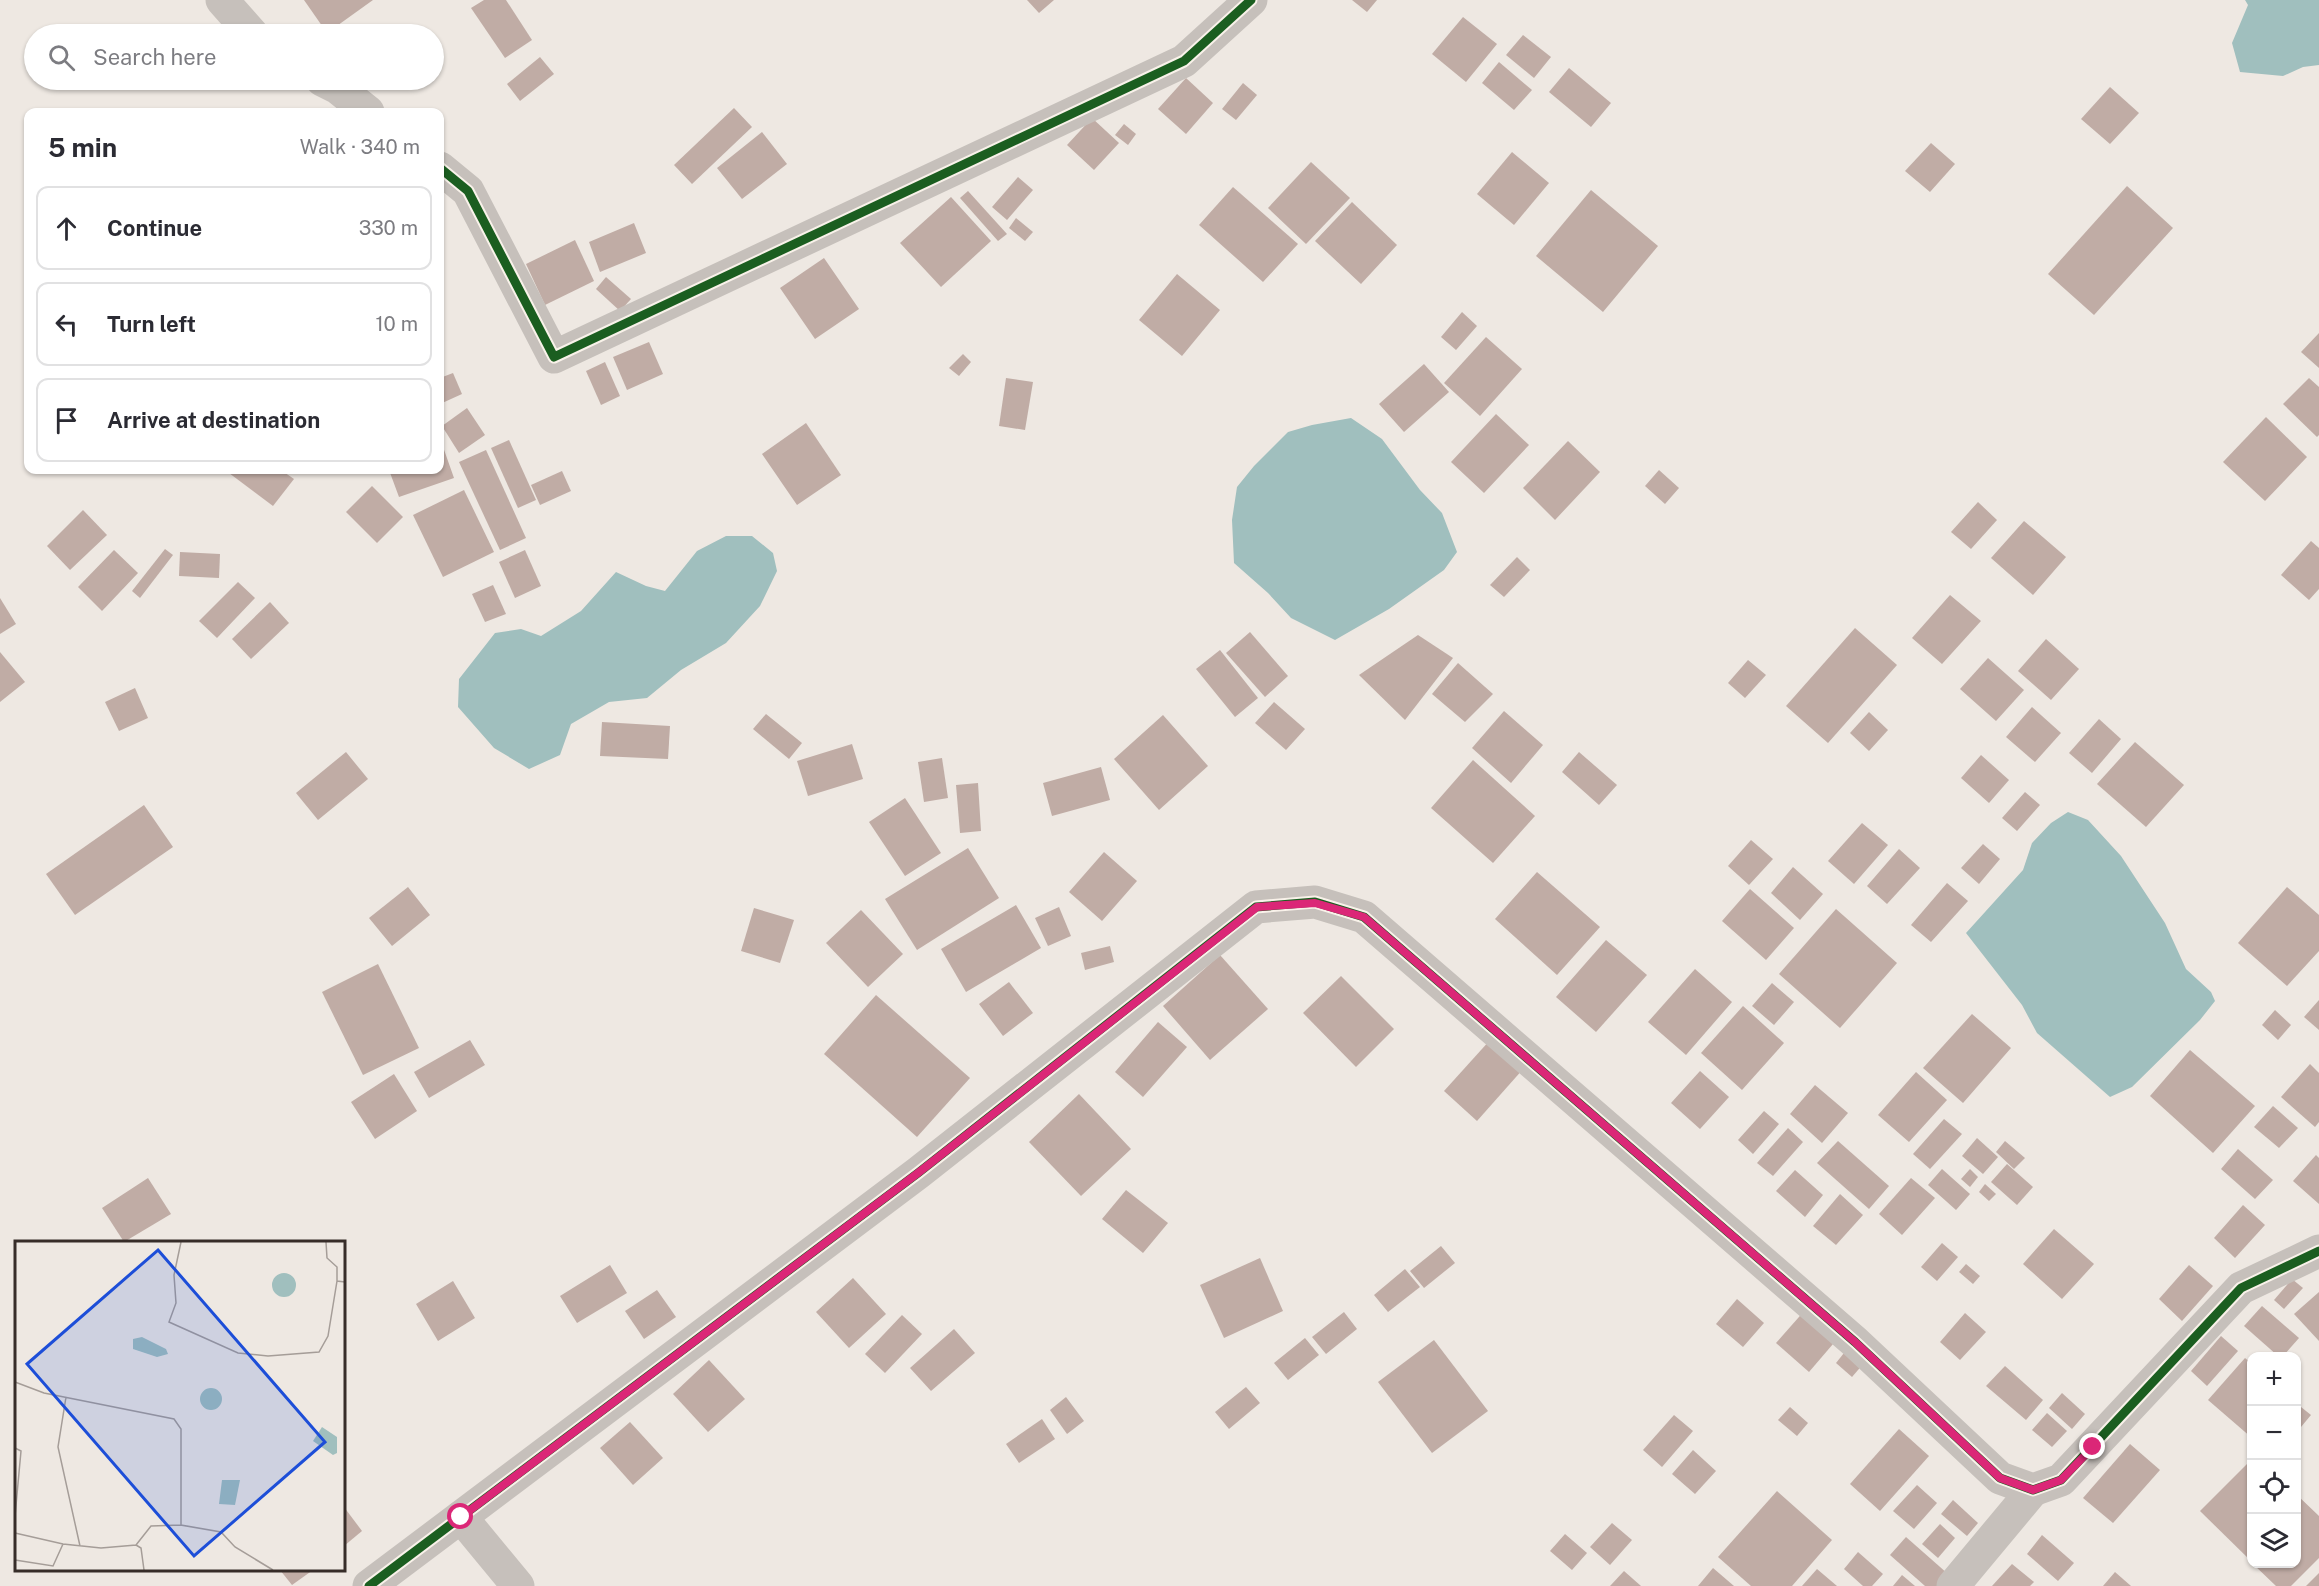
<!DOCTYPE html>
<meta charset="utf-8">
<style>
:root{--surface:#fff;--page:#f2f2f3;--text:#2b2b33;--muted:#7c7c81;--line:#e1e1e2}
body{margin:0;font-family:"Public Sans",sans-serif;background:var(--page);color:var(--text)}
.controls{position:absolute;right:18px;bottom:18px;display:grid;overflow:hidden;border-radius:12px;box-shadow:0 2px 4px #0004}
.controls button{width:54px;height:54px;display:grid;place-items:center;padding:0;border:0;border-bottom:2px solid var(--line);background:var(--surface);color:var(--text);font:30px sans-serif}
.stop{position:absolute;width:18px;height:18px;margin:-14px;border:4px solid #db2777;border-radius:50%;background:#fff}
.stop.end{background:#db2777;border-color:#fff;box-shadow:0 2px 6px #0008}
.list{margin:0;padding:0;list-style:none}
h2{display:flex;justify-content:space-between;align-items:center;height:78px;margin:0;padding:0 24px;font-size:26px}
h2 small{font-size:20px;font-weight:400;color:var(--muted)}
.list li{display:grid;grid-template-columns:39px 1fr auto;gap:18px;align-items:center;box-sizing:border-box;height:84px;margin:0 12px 12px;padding:0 12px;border:2px solid var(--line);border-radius:12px}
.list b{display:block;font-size:22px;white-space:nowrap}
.list em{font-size:20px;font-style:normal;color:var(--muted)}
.icon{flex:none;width:33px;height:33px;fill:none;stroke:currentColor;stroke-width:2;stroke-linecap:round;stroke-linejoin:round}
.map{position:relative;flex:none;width:2319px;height:1586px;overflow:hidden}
.search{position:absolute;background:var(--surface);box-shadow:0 2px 4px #0004;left:24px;top:24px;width:420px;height:66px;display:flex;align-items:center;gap:15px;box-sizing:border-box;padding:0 21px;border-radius:33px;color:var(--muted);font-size:22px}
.panel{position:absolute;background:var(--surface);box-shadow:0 2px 4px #0004;left:24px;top:108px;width:420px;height:366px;border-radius:12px}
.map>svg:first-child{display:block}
</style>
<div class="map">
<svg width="2319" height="1586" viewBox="0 0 2319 1586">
<rect width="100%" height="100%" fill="#eee8e2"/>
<g fill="#a0bfbe">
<path d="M2245 0H2319V65L2303 67 2283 76 2240 72 2232 43 2248 5Z"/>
<path d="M1351 418 1382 439 1420 490 1442 513 1457 552 1444 570 1389 609 1335 640 1291 618 1268 593 1234 563 1232 520 1237 487 1254 466 1288 432 1312 425Z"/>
<path d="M726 536H752L773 553 777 571 760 606 726 643 681 670 647 698 609 702 571 724 560 755 529 769 494 748 458 707 459 679 495 633 521 629 541 636 581 611 616 572 646 586 665 591 697 551Z"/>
<path d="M2068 812 2088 820 2121 856 2165 923 2186 969 2211 992 2215 1001 2200 1020 2132 1087 2110 1097 2037 1033 2022 1005 1966 933 2023 870 2032 843 2051 823Z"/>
</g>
<g fill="#c0aca5">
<path d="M304 0H373L327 33Z"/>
<path d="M484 0H506L532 40 505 58 471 8Z"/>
<path d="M1027 0H1054L1039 13Z"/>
<path d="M1352 0H1377L1367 12Z"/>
<path d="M1463 17 1497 44 1466 82 1432 54Z"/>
<path d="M1523 35 1551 57 1534 78 1506 55Z"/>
<path d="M540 57 554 74 520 101 507 84Z"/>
<path d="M1499 62 1532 90 1514 110 1482 83Z"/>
<path d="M1569 68 1611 103 1591 127 1549 92Z"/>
<path d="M1186 78 1213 103 1186 134 1158 109Z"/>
<path d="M1243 83 1257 95 1236 120 1222 109Z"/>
<path d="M2110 87 2139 113 2110 144 2081 119Z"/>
<path d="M734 108 752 127 692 184 674 165Z"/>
<path d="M1092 118 1119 143 1094 170 1067 145Z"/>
<path d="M1124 124 1136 134 1128 145 1115 135Z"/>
<path d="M762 132 787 164 742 199 717 168Z"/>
<path d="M1931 143 1955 164 1930 192 1905 171Z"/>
<path d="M1512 152 1549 183 1514 225 1477 194Z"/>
<path d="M1311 162 1350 198 1306 244 1268 208Z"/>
<path d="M1018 177 1033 190 1007 220 992 207Z"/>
<path d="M2127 186 2173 228 2094 315 2048 274Z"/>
<path d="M1233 187 1298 244 1263 282 1199 225Z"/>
<path d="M1591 190 1658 246 1603 312 1536 256Z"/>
<path d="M968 191 1007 234 998 241 960 198Z"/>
<path d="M951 197 991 241 941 287 900 243Z"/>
<path d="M1352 202 1397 245 1361 284 1315 241Z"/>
<path d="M1016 218 1033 232 1025 241 1009 228Z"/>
<path d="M634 223 646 253 600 272 589 242Z"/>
<path d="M575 240 594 281 545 305 526 264Z"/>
<path d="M824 258 859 309 815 339 780 288Z"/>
<path d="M1177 274 1220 310 1182 356 1139 320Z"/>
<path d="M606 277 631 299 620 311 596 289Z"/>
<path d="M1462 312 1477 326 1456 350 1441 337Z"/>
<path d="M2319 333V368L2301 352Z"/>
<path d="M1486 337 1522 369 1480 416 1444 383Z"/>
<path d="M649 342 663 374 627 390 613 357Z"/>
<path d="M963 354 971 362 959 376 949 368Z"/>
<path d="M605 362 620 396 601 405 586 371Z"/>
<path d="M1424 364 1449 392 1404 432 1379 404Z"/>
<path d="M453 373 462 394 440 404V378Z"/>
<path d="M1006 378 1033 382 1025 430 999 426Z"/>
<path d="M2309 378 2319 387V435L2317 437 2283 404Z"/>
<path d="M467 408 485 435 459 453 442 426Z"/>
<path d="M1496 414 1529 445 1484 493 1451 462Z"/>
<path d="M2266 417 2307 457 2265 501 2223 462Z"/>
<path d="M806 423 841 475 797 505 762 454Z"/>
<path d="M509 440 536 500 518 508 491 448Z"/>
<path d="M1568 441 1600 472 1555 520 1523 488Z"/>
<path d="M442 444 454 478 399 497 389 470H440V445Z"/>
<path d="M486 450 526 538 500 550 459 462Z"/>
<path d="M225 470H281L294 479 273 506Z"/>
<path d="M1659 470 1679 488 1665 504 1645 486Z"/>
<path d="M562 471 571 491 540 505 531 485Z"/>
<path d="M372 486 403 517 377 543 346 512Z"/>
<path d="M464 490 494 552 443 577 413 515Z"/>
<path d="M1978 502 1997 520 1971 549 1951 532Z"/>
<path d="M83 510 107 535 70 570 47 546Z"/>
<path d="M2024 521 2066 557 2033 595 1991 558Z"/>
<path d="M2311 541 2319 548V589L2309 600 2281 575Z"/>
<path d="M165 549 173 555 140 598 132 591Z"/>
<path d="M114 550 138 573 102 611 78 587Z"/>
<path d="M525 550 541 586 515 598 499 562Z"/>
<path d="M180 552 220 554 219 578 179 576Z"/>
<path d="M1517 557 1530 570 1504 597 1490 585Z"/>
<path d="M238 582 255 598 217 638 199 621Z"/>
<path d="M493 585 506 614 485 622 472 594Z"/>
<path d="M1950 595 1981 621 1942 664 1912 638Z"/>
<path d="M0 598 16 624 0 634Z"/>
<path d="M270 602 289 623 251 659 232 639Z"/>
<path d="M1855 628 1897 665 1828 743 1786 706Z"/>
<path d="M1250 632 1288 676 1265 697 1226 653Z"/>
<path d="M1418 635 1453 658 1405 720 1359 675Z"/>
<path d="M2046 639 2079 669 2051 700 2018 671Z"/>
<path d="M1220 650 1258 698 1235 717 1196 669Z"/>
<path d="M0 652 25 682 0 702Z"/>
<path d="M1988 658 2024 690 1996 721 1960 689Z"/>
<path d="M1748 660 1766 675 1745 698 1728 683Z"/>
<path d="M1458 663 1493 694 1465 722 1432 694Z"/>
<path d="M135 688 148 718 119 731 105 702Z"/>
<path d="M1274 702 1305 729 1286 750 1255 723Z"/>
<path d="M2032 707 2061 733 2035 762 2006 737Z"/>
<path d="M1504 711 1543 745 1511 783 1472 748Z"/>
<path d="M1869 712 1888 730 1869 751 1850 733Z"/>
<path d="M766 714 802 743 789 759 753 729Z"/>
<path d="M1163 715 1208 766 1159 810 1114 759Z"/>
<path d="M2099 719 2121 739 2092 773 2069 753Z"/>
<path d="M602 722 670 726 668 759 600 756Z"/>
<path d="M2135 742 2184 785 2146 827 2097 784Z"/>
<path d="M852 744 863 779 808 796 797 761Z"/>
<path d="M346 752 368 779 318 820 296 793Z"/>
<path d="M1579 752 1617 785 1599 805 1562 772Z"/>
<path d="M1981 755 2009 780 1989 803 1961 778Z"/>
<path d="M942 758 948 798 924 802 918 762Z"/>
<path d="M1473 760 1535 816 1493 863 1431 808Z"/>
<path d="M1101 767 1110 800 1052 816 1043 783Z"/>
<path d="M978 783 981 831 960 833 956 785Z"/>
<path d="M2025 792 2040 805 2017 831 2002 818Z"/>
<path d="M905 798 941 853 905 876 869 822Z"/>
<path d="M144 805 173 847 75 915 46 874Z"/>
<path d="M1862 823 1888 845 1854 884 1828 861Z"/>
<path d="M1751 840 1773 859 1749 885 1728 866Z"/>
<path d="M1983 844 2000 859 1979 884 1961 868Z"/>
<path d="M968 848 999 898 917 950 885 899Z"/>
<path d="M1899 849 1920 868 1887 904 1867 886Z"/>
<path d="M1104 852 1137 881 1102 921 1069 892Z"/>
<path d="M1793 867 1823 894 1800 920 1771 893Z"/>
<path d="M1537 872 1600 927 1557 975 1495 919Z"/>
<path d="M1947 883 1968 901 1931 942 1911 925Z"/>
<path d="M408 887 430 915 392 946 369 918Z"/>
<path d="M2287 887 2319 915V951L2287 986 2238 943Z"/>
<path d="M1750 889 1794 928 1766 960 1722 921Z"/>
<path d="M1016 905 1041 948 966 992 941 949Z"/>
<path d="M1059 907 1071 936 1048 946 1035 918Z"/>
<path d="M754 908 794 920 780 963 741 951Z"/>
<path d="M1836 909 1897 963 1840 1028 1779 974Z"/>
<path d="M861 910 903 954 868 987 826 943Z"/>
<path d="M1606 940 1647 975 1596 1032 1556 997Z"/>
<path d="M1110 946 1114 962 1085 970 1081 953Z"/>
<path d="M1220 955 1268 1009 1210 1060 1163 1006Z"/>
<path d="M378 964 419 1048 363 1075 322 992Z"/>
<path d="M1695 969 1732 1002 1686 1055 1648 1022Z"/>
<path d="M1341 976 1394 1029 1356 1067 1303 1013Z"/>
<path d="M1009 982 1033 1013 1003 1036 979 1004Z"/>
<path d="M1772 983 1794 1002 1774 1025 1752 1006Z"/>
<path d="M876 995 970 1078 917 1137 824 1054Z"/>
<path d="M2319 1000V1030L2304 1017Z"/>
<path d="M1743 1006 1784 1043 1742 1090 1701 1053Z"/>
<path d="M2275 1010 2291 1025 2278 1040 2262 1025Z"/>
<path d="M1972 1014 2011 1048 1963 1103 1923 1068Z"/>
<path d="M1158 1022 1187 1047 1143 1097 1115 1072Z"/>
<path d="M1491 1039 1524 1068 1477 1121 1444 1091Z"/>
<path d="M470 1040 485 1065 429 1098 414 1072Z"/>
<path d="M2190 1050 2255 1106 2213 1153 2150 1096Z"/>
<path d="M2310 1064 2319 1073V1122L2315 1127 2281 1097Z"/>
<path d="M1700 1071 1729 1097 1700 1129 1671 1103Z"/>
<path d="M1916 1072 1947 1100 1909 1142 1878 1115Z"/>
<path d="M394 1074 417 1111 375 1139 351 1102Z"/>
<path d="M1815 1085 1848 1113 1822 1143 1790 1114Z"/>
<path d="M1079 1094 1131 1149 1081 1196 1029 1142Z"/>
<path d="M2273 1106 2298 1128 2279 1148 2254 1127Z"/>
<path d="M1764 1111 1779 1124 1753 1154 1738 1140Z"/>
<path d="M1944 1119 1962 1134 1930 1169 1913 1154Z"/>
<path d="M1788 1128 1803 1142 1773 1176 1757 1163Z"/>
<path d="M1977 1138 1998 1157 1983 1174 1962 1156Z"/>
<path d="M1838 1141 1889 1186 1869 1209 1817 1163Z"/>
<path d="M2005 1141 2025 1158 2014 1169 1996 1152Z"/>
<path d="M2238 1149 2273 1180 2255 1199 2221 1169Z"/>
<path d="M2316 1155 2319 1158V1204L2293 1181Z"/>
<path d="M2007 1164 2033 1187 2017 1205 1991 1182Z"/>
<path d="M1942 1169 1970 1194 1956 1210 1928 1185Z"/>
<path d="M1970 1169 1978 1177 1970 1187 1961 1179Z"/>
<path d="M1795 1170 1823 1195 1805 1217 1776 1191Z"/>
<path d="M148 1178 171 1214 124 1242 102 1208Z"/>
<path d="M1911 1178 1935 1198 1902 1235 1879 1214Z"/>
<path d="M1985 1184 1996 1194 1989 1201 1979 1192Z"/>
<path d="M1126 1190 1168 1223 1143 1253 1102 1219Z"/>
<path d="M1840 1194 1863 1215 1836 1245 1813 1226Z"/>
<path d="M2243 1205 2265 1225 2235 1258 2214 1238Z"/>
<path d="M2054 1229 2094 1264 2062 1299 2023 1264Z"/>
<path d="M1942 1243 1958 1257 1937 1281 1921 1267Z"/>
<path d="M1441 1246 1455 1263 1424 1288 1410 1271Z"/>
<path d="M1260 1258 1283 1311 1224 1338 1200 1285Z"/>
<path d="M1966 1264 1980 1276 1973 1284 1959 1272Z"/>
<path d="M610 1265 627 1293 577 1323 560 1296Z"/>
<path d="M2189 1265 2213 1286 2182 1321 2159 1299Z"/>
<path d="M1405 1269 1420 1287 1388 1312 1374 1295Z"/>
<path d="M853 1278 886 1314 849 1348 816 1312Z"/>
<path d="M2292 1279 2303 1288 2284 1309 2274 1300Z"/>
<path d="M453 1281 475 1318 438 1341 416 1304Z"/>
<path d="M657 1290 676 1317 644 1339 625 1311Z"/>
<path d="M2319 1292V1341L2294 1314Z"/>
<path d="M1737 1299 1764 1323 1743 1347 1716 1324Z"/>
<path d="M2262 1306 2299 1338 2283 1356H2278L2244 1326Z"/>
<path d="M1806 1309 1839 1337 1809 1372 1776 1343Z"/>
<path d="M1344 1312 1357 1329 1326 1354 1312 1337Z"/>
<path d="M1965 1313 1986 1332 1960 1360 1940 1342Z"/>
<path d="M902 1315 922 1334 885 1373 865 1354Z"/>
<path d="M954 1329 975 1353 931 1391 910 1368Z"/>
<path d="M2221 1336 2238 1351 2207 1386 2191 1371Z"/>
<path d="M1305 1338 1319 1355 1288 1380 1274 1363Z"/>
<path d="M1434 1340 1488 1411 1432 1453 1378 1382Z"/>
<path d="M1848 1348 1864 1363 1852 1377 1836 1363Z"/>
<path d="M2245 1358 2252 1364V1438L2208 1400Z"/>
<path d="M709 1360 745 1399 708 1432 673 1394Z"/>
<path d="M2005 1366 2043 1400 2026 1420 1986 1386Z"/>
<path d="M1246 1387 1260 1403 1229 1429 1215 1412Z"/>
<path d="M2062 1393 2085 1414 2072 1429 2049 1408Z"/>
<path d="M1066 1397 1084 1421 1067 1434 1050 1410Z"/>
<path d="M2296 1403 2311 1415 2296 1433Z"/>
<path d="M1790 1407 1808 1423 1797 1436 1778 1420Z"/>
<path d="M2047 1413 2067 1431 2052 1447 2032 1430Z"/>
<path d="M1674 1415 1693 1431 1662 1467 1643 1450Z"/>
<path d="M1042 1419 1055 1439 1019 1463 1006 1444Z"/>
<path d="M630 1422 663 1458 633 1485 600 1448Z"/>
<path d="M1899 1429 1929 1456 1880 1511 1850 1484Z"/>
<path d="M2130 1444 2160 1470 2113 1523 2083 1498Z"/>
<path d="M1693 1450 1716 1471 1695 1494 1672 1474Z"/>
<path d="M2252 1459V1562L2200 1511Z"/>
<path d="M1917 1485 1937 1503 1914 1529 1893 1511Z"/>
<path d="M1777 1491 1832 1540 1792 1586H1751L1718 1557Z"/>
<path d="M2296 1494 2319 1516V1558L2291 1586H2276L2253 1564H2296Z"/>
<path d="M1953 1500 1978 1523 1967 1536 1941 1514Z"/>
<path d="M344 1507 362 1531 344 1546Z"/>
<path d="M1612 1523 1632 1540 1610 1565 1590 1547Z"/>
<path d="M1940 1524 1955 1538 1938 1558 1922 1544Z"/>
<path d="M1565 1534 1587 1553 1572 1570 1550 1551Z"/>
<path d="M2042 1535 2074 1563 2058 1581 2027 1554Z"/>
<path d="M1906 1537 1948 1574 1938 1586H1925L1890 1555Z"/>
<path d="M1858 1552 1883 1574 1872 1586H1863L1844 1569Z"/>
<path d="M2012 1564 2034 1582 2030 1586H1992Z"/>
<path d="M1713 1568 1734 1586H1698Z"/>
<path d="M1817 1569 1837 1586H1802Z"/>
<path d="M280 1570H313L292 1585Z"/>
<path d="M1624 1571 1641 1586H1610Z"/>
<path d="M2115 1572 2131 1586H2103Z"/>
<path d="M2319 1573V1586H2306Z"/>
<path d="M1902 1575 1915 1586H1893Z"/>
</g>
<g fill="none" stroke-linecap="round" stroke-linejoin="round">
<g stroke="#c6c0bb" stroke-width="33">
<path d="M222 0 252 34"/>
<path d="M322 80 338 88 368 112"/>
<path d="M440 168 468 191 554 357 1184 61 1251 0"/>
<path d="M461 1517 518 1586"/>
<path d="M369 1586 918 1173 1256 907 1315 902 1364 917 1855 1342 2000 1478 2033 1490 2061 1480 2241 1288 2319 1251"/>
<path d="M1953 1586 2033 1490"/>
</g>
<g stroke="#f9f2ea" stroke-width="13">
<g id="cycleway">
<path d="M440 168 468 191 554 357 1184 61 1251 0"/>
<path d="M369 1586 918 1173 1256 907 1315 902 1364 917 1855 1342 2000 1478 2033 1490 2061 1480 2241 1288 2319 1251"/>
</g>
</g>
<use href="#cycleway" stroke="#1b5e20" stroke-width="9"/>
</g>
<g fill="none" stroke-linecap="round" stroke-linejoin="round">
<path stroke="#db2777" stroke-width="8" d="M461 1517 918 1173 1257 907 1315 903 1364 917 1855 1342 2000 1478 2033 1490 2061 1480 2093 1447"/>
</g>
<g transform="translate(15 1241)">
<rect width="330" height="330" fill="#eee8e2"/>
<path d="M257 44a12 12 0 1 1 24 0a12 12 0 1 1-24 0ZM127 96 151 108 153 113 142 116 118 108V98ZM185 158a11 11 0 1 1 22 0a11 11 0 1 1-22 0ZM307 186 322 196V212L318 214 298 200ZM207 239H225L220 264 204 263Z" fill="#a0bfbe"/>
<path fill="none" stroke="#a59d98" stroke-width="1.5" d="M166 1 159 34 161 62 154 81 223 112 253 115 304 111 313 95 322 40M311 1 312 17 322 26V40L330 41M0 141 29 152 159 178 166 188V284L206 291 220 306 258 329M51 156 43 206 65 305M0 207 6 210 0 275M0 292 48 303 86 307 121 304 136 285 166 284M121 304 126 307 129 329M0 319 38 325 48 303"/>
<path fill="#1d4ed8" fill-opacity="0.15" stroke="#1d4ed8" stroke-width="3" d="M143 9 310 201 179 315 12 123Z"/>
<rect width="330" height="330" fill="none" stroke="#372d29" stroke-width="3"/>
</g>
</svg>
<div class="controls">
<button>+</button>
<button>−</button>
<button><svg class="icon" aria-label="locate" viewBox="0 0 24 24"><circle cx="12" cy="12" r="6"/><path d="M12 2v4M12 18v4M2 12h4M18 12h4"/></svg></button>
<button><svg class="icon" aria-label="layers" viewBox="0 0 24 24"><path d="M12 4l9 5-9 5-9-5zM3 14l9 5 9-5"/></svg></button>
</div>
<div class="stop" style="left:461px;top:1517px"></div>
<div class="stop end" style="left:2093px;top:1447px"></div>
<div class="search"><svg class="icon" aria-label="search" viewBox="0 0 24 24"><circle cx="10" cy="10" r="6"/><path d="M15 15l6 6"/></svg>Search here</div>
<section class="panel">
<h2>5 min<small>Walk · 340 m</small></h2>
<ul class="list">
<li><svg class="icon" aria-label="ahead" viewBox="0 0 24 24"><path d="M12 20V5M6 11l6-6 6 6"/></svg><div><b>Continue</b></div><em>330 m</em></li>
<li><svg class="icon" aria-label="left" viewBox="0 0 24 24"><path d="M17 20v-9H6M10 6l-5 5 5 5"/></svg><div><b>Turn left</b></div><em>10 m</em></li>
<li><svg class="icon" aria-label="arrive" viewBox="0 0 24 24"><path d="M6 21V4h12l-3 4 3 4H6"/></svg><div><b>Arrive at destination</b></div></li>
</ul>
</section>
</div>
